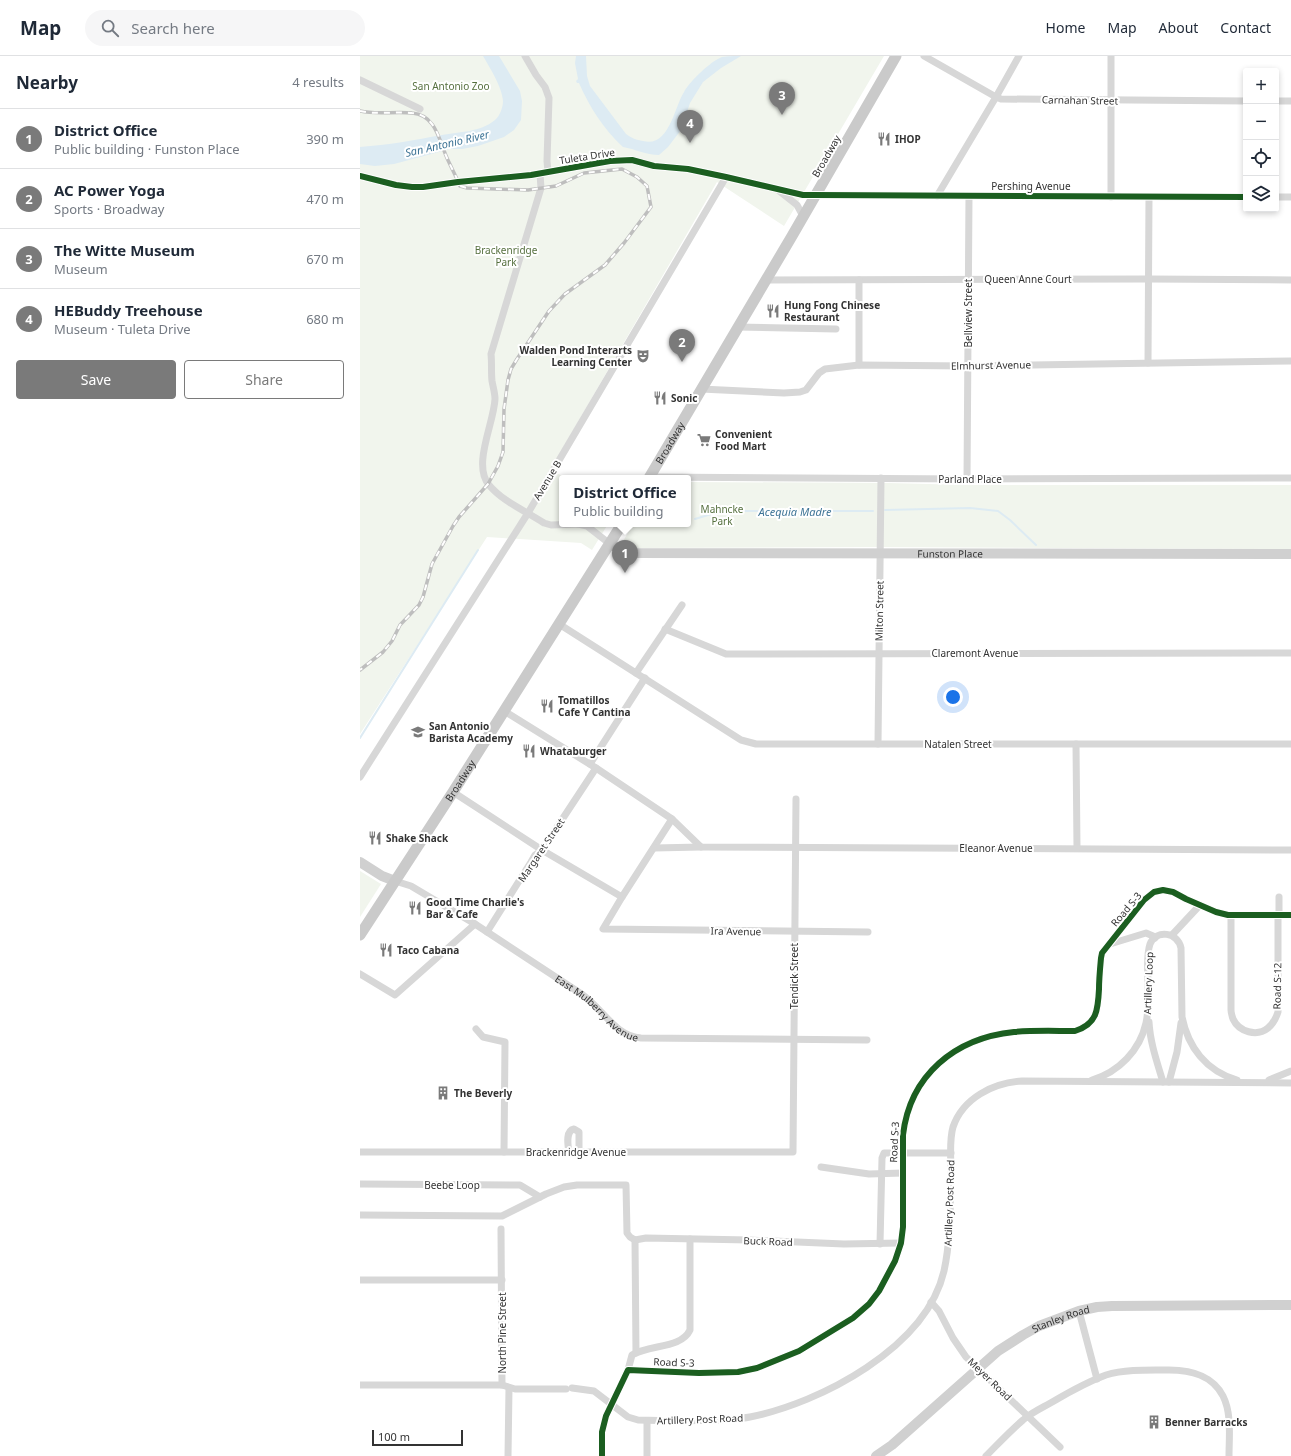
<!DOCTYPE html>
<meta charset="utf-8">
<style>
:root{--surface:#fff;--page:#f6f6f7;--text:#1f2937;--muted:#747a83;--line:#e0e1e3;--accent:#7a7a7a}
body{margin:0;font-family:"Noto Sans",sans-serif;background:var(--page);color:var(--text)}
.controls{position:absolute;right:12px;top:12px;display:grid;overflow:hidden;border-radius:4px;box-shadow:0 2px 6px #0003}
.controls button{width:36px;height:36px;display:grid;place-items:center;padding:0;border:0;border-bottom:1px solid var(--line);background:var(--surface);color:var(--text);font:20px sans-serif}
.scale{position:absolute;left:12px;bottom:10px;width:91px;box-sizing:border-box;padding-left:4px;border:2px solid #333;border-top:0;font-size:11px;line-height:14px;white-space:nowrap;color:#333;-webkit-text-stroke:3px #fff;paint-order:stroke}
.you{position:absolute;left:593px;top:641px;width:14px;height:14px;margin:-10px;border:3px solid #fff;border-radius:50%;background:#1a73e8;box-shadow:0 0 0 6px #1a73e833}
.badge{display:grid;place-items:center;width:26px;height:26px;border-radius:50%;background:var(--accent);color:#fff;font-size:13px;font-weight:700}
.pin{position:absolute;translate:-50% -33px;filter:drop-shadow(0 1px 2px #0008)}
.pin::after{content:'';position:absolute;top:21px;width:14px;height:12px;background:inherit;clip-path:polygon(0 0,100% 0,50% 100%)}
.popup{position:absolute;left:199px;top:419px;width:132px;height:52px;box-sizing:border-box;display:grid;place-content:center;border-radius:4px;background:var(--surface);filter:drop-shadow(0 1px 3px #0005);font-size:13px;white-space:nowrap;color:var(--muted)}
.popup b{font-size:15px;color:var(--text)}
.popup::after{content:'';position:absolute;left:50%;top:100%;margin-left:-8px;border:8px solid transparent;border-top-color:var(--surface)}
.list{margin:0;padding:0;list-style:none}
h2{display:flex;justify-content:space-between;align-items:center;height:52px;margin:0;padding:0 16px;font-size:17px}
h2 small{font-size:13px;font-weight:400;color:var(--muted)}
.list li{display:grid;grid-template-columns:26px 1fr auto;gap:12px;align-items:center;box-sizing:border-box;height:60px;padding:0 16px;border-top:1px solid var(--line)}
.list b{display:block;font-size:15px;white-space:nowrap}
.list p{margin:0;font-size:13px;white-space:nowrap;color:var(--muted)}
.list em{font-size:13px;font-style:normal;color:var(--muted)}
.actions{display:flex;gap:8px;padding:12px 16px}
.actions a{flex:1;padding:9px 0;border:1px solid var(--accent);border-radius:4px;text-align:center;font-size:14px;color:var(--accent)}
.actions .main{background:var(--accent);color:#fff}
.icon{flex:none;width:22px;height:22px;fill:none;stroke:currentColor;stroke-width:2;stroke-linecap:round;stroke-linejoin:round}
.map{position:relative;flex:none;width:931px;height:1400px;overflow:hidden}
header{display:flex;align-items:center;gap:24px;box-sizing:border-box;height:56px;padding:0 20px;background:var(--surface);border-bottom:1px solid var(--line)}
header strong{font-size:19px}
nav{display:flex;gap:22px;margin-inline-start:auto;font-size:14px}
.search{width:280px;height:36px;background:var(--page);display:flex;align-items:center;gap:10px;box-sizing:border-box;padding:0 14px;border-radius:22px;color:var(--muted);font-size:15px}
main{display:flex}
aside{flex:1;background:var(--surface)}
.map>svg:first-child{display:block}
</style>
<header>
<strong>Map</strong>
<div class="search"><svg class="icon" aria-label="search" viewBox="0 0 24 24"><circle cx="10" cy="10" r="6"/><path d="M15 15l6 6"/></svg>Search here</div>
<nav><a>Home</a><a>Map</a><a>About</a><a>Contact</a></nav>
</header>
<main>
<aside>
<h2>Nearby<small>4 results</small></h2>
<ul class="list">
<li><span class="badge">1</span><div><b>District Office</b><p>Public building · Funston Place</p></div><em>390 m</em></li>
<li><span class="badge">2</span><div><b>AC Power Yoga</b><p>Sports · Broadway</p></div><em>470 m</em></li>
<li><span class="badge">3</span><div><b>The Witte Museum</b><p>Museum</p></div><em>670 m</em></li>
<li><span class="badge">4</span><div><b>HEBuddy Treehouse</b><p>Museum · Tuleta Drive</p></div><em>680 m</em></li>
</ul>
<div class="actions"><a class="main">Save</a><a>Share</a></div>
</aside>
<div class="map">
<svg width="931" height="1400" viewBox="0 0 931 1400">
<rect width="100%" height="100%" fill="#fff"/>
<g fill="#f1f5ed">
<path d="M0 0H524L424 170 357 126 190 414 207 422H202V468H248L232 494 221 487 127 481 0 678Z"/>
<path d="M328 426 528 427 607 429H931V493L515 491 272 492 262 487 273 468H328Z"/>
<path d="M0 815 21 828 0 861Z"/>
</g>
<g fill="#ddebf3">
<path d="M123 0H139L160 35 162 45 161 64 154 74 144 81 118 90 102 93H90L34 108 15 110 0 108V91C28 89 55 84 82 79 99 76 121 76 135 64 140 60 143 51 143 45 142 31 130 12 123 0Z"/>
<path d="M216 0H226L227 20 230 30 266 78C272 82 276 84 283 85 309 92 314 52 324 36 330 25 351 5 362 1 367 0 375 0 381 0L361 12 343 26 330 47 321 74 308 91 299 99C286 99 275 93 263 91 244 74 229 50 219 27H217L216 25 218 23 215 7Z"/>
</g>
<g fill="none" stroke-linecap="round" stroke-linejoin="round">
<g stroke="#ddebf3" stroke-width="2">
<path d="M525 454 610 452 638 455 650 464 676 489"/>
<path d="M335 463 358 456 374 455H513"/>
<path d="M0 682 118 494"/>
</g>
<g stroke="#d7d7d7" stroke-width="7">
<path d="M165 0 176 19 185 31 189 42 187 105 188 116"/>
<path d="M564 0 636 41 641 43 886 45"/>
<path d="M0 24 60 53"/>
<path d="M916 45H931"/>
<path d="M180 118 181 132 131 298C132 307 131 316 132 325 133 331 135 337 135 343 134 367 112 409 129 429 143 446 166 455 184 467L191 469 218 468"/>
<path d="M0 120 36 129 52 131H63L98 126 171 119 250 105 272 104 294 110 328 113 366 121 443 139H455L886 141"/>
<path d="M418 134 437 149 443 160"/>
<path d="M577 140 636 41 659 0"/>
<path d="M751 141V0"/>
<path d="M916 141H931"/>
<path d="M406 224 789 223 931 224"/>
<path d="M499 224V309"/>
<path d="M377 271 476 273"/>
<path d="M788 307 789 141"/>
<path d="M341 333 424 337 440 336 446 334 459 317 465 313 499 309 608 310 931 305"/>
<path d="M290 421 607 423 931 422"/>
<path d="M607 423 609 140"/>
<path d="M218 468 227 470 250 488"/>
<path d="M199 568 381 684 396 688H931"/>
<path d="M305 573 366 598 931 597"/>
<path d="M276 617 322 549"/>
<path d="M144 655 236 712 312 763 341 791 931 794"/>
<path d="M518 688 521 422"/>
<path d="M716 688 717 792"/>
<path d="M230 708 285 622"/>
<path d="M0 721 168 457 366 121"/>
<path d="M93 736 182 794 262 841"/>
<path d="M312 763 262 841 243 873 508 876"/>
<path d="M294 792 341 791"/>
<path id="s1" d="M35 825 51 830 115 868 223 939C243 953 255 980 281 982L507 984"/>
<path d="M871 859V954C871 957 872 960 873 963 879 976 897 981 908 972 913 968 916 962 918 956V859"/>
<path d="M919 859V841"/>
<path d="M127 876 171 806 175 799 182 794 236 712"/>
<path d="M812 879 840 849"/>
<path d="M750 888 786 877 793 880 795 882"/>
<path d="M0 918 35 939 115 868"/>
<path d="M789 966C790 986 797 1006 803 1026"/>
<path d="M116 973 123 981 145 986 144 1096"/>
<path d="M732 1024C759 1016 780 994 786 967 789 954 788 941 788 928 788 915 786 900 790 888 796 873 818 876 821 892L822 961C828 991 846 1015 877 1024"/>
<path d="M909 1024 931 1015"/>
<path d="M809 1026 817 996 821 967"/>
<path d="M0 1096H433L436 743"/>
<path d="M209 1097C208 1089 205 1075 214 1073L219 1076V1097"/>
<path d="M461 1111 509 1118 543 1117"/>
<path d="M0 1128 160 1129 180 1141"/>
<path d="M0 1159 142 1160 186 1138 204 1131 217 1129H266L267 1177 270 1181 275 1184"/>
<path d="M141 1173 142 1329"/>
<path d="M275 1184 286 1182 389 1184 484 1188 541 1187"/>
<path d="M275 1184 276 1297"/>
<path d="M520 1188 522 1102 524 1097H591"/>
<path d="M0 1224H142"/>
<path d="M571 1246 579 1255 593 1282 606 1301 700 1391"/>
<path d="M719 1255 737 1323"/>
<path d="M268 1314 272 1299C290 1288 321 1293 330 1274V1183"/>
<path d="M0 1329H142L155 1333H206"/>
<path d="M212 1332 234 1335 268 1361 278 1364C305 1365 332 1365 359 1364 369 1363 380 1363 390 1361 460 1347 566 1292 584 1215 591 1183 590 1150 591 1116 591 1102 589 1085 593 1071 603 1042 633 1027 662 1025L931 1027"/>
<path d="M148 1400 149 1332"/>
<path d="M242 1400V1376L246 1360 268 1314 339 1317 378 1316 397 1312 439 1295 493 1262 509 1248 519 1235 535 1205 541 1187 543 1171V1079C550 1019 595 982 654 976 674 974 695 975 715 975 737 968 738 954 739 933 739 923 740 913 741 902L742 897 784 844 794 836 803 834 813 836 826 843 856 856 868 859H931"/>
<path d="M287 1400V1365"/>
<path d="M626 1400C638 1388 650 1375 663 1364 672 1356 684 1351 694 1345 711 1335 727 1326 746 1319 765 1313 789 1314 809 1314 831 1314 852 1319 863 1340 872 1358 869 1381 869 1400"/>
</g>
<g stroke="#d0d0d0" stroke-width="10">
<path id="s2" d="M250 488 263 495 274 497 931 498"/>
<path d="M0 806 22 820 35 825"/>
<path id="s3" d="M516 1400 532 1389 638 1295 663 1279 679 1270 719 1255 737 1251 752 1250 931 1249"/>
</g>
<g stroke="#cacaca" stroke-width="11">
<path id="s4" d="M289 422 432 180 536 0"/>
<path id="s5" d="M0 879 93 736 262 468"/>
</g>
<g stroke="#bebebe" stroke-width="3.5">
<path id="rail" d="M0 55C17 59 35 55 52 57 76 59 79 84 87 102 91 111 96 120 100 130L107 132 168 134 196 130 224 117 262 113 277 121 287 130 291 151 264 187 245 209 205 238 189 255 157 303 151 313 148 324 144 353 143 396 138 410 128 428 99 461 93 470 72 508 63 541 59 549 40 569 32 585 23 596 0 614"/>
</g>
<use href="#rail" stroke="#fff" stroke-width="2" stroke-dasharray="6" stroke-linecap="butt"/>
<g stroke="#fff" stroke-width="8">
<g id="cycleway">
<path d="M0 120 36 129 52 131H63L98 126 171 119 250 105 272 104 294 110 328 113 366 121 443 139H455L886 141"/>
<path d="M242 1400V1376L246 1360 268 1314 339 1317 378 1316 397 1312 439 1295 493 1262 509 1248 519 1235 535 1205 541 1187 543 1171V1079C550 1019 595 982 654 976 674 974 695 975 715 975 737 968 738 954 739 933 739 923 740 913 741 902L742 897 784 844 794 836 803 834 813 836 826 843 856 856 868 859H931"/>
</g>
</g>
<use href="#cycleway" stroke="#1b5e20" stroke-width="6"/>
</g>
<defs>
<g id="restaurant-bare" transform="scale(1.08)"><path d="M-5-6h1v4h1v-4h1v4h1v-4h1v5L-1.5 .5V6h-2V.5L-5-1ZM5-6V6H3V1.5H1.5Q1.5-4 5-6Z" fill="#7a7a7a" stroke="#fff" stroke-width="2.5" paint-order="stroke"/></g>
<g id="theatre-bare" transform="scale(1.08)"><path d="M-5-5.5Q0-4 5-5.5V0Q5 5 0 6Q-5 5-5 0ZM-3.3-2.5H-1v1.5H-3.3ZM1-2.5H3.3v1.5H1ZM-2.8 1Q0 5.5 2.8 1Z" fill="#7a7a7a" stroke="#fff" stroke-width="2.5" paint-order="stroke"/></g>
<g id="supermarket-bare" transform="scale(1.08)"><path d="M-6-5.5h2.5l.6 2H6L4.5 2H-2.5L-4.4-4H-6ZM-1.5 3.2a1.3 1.3 0 1 0 .1 0ZM3 3.2a1.3 1.3 0 1 0 .1 0Z" fill="#7a7a7a" stroke="#fff" stroke-width="2.5" paint-order="stroke"/></g>
<g id="school-bare" transform="scale(1.08)"><path d="M0-5L7-2L0 1L-7-2ZM-4 1L0 2.5L4 1V4Q0 6-4 4Z" fill="#7a7a7a" stroke="#fff" stroke-width="2.5" paint-order="stroke"/></g>
<g id="building-bare" transform="scale(1.08)"><path d="M-4-6H4V6H1V3H-1V6H-4ZM-2.5-4.3h1.7v1.8h-1.7ZM.8-4.3h1.7v1.8H.8ZM-2.5-1h1.7V.8h-1.7ZM.8-1h1.7V.8H.8Z" fill="#7a7a7a" stroke="#fff" stroke-width="2.5" paint-order="stroke"/></g>
</defs>
<g fill-rule="evenodd">
<use href="#restaurant-bare" x="524" y="83"/>
<use href="#restaurant-bare" x="413" y="255"/>
<use href="#theatre-bare" x="283" y="300"/>
<use href="#restaurant-bare" x="300" y="342"/>
<use href="#supermarket-bare" x="344" y="384"/>
<use href="#restaurant-bare" x="187" y="650"/>
<use href="#school-bare" x="58" y="676"/>
<use href="#restaurant-bare" x="169" y="695"/>
<use href="#restaurant-bare" x="15" y="782"/>
<use href="#restaurant-bare" x="55" y="852"/>
<use href="#restaurant-bare" x="26" y="894"/>
<use href="#building-bare" x="83" y="1037"/>
<use href="#building-bare" x="794" y="1366"/>
</g>
<g text-anchor="middle" dominant-baseline="central" stroke-width="4" stroke-linejoin="round" paint-order="stroke">
<g font-size="10" fill="#56703f" stroke="#fff">
<text x="91" y="30">San Antonio Zoo</text>
<text x="146" y="194">Brackenridge<tspan x="146" dy="12">Park</tspan></text>
<text x="362" y="453">Mahncke<tspan x="362" dy="12">Park</tspan></text>
</g>
<g font-size="10" fill="#333" stroke="#fff">
<text transform="translate(720 44) rotate(1)">Carnahan Street</text>
<text transform="translate(227 100) rotate(-9)">Tuleta Drive</text>
<text transform="translate(466 100) rotate(-60)">Broadway</text>
<text x="671" y="130">Pershing Avenue</text>
<text x="668" y="223">Queen Anne Court</text>
<text transform="translate(608 257) rotate(-90)">Bellview Street</text>
<text transform="translate(631 309) rotate(-1)">Elmhurst Avenue</text>
<text stroke="none"><textPath href="#s4" startOffset="41">Broadway</textPath></text>
<text x="610" y="423">Parland Place</text>
<text transform="translate(187 424) rotate(-59)">Avenue B</text>
<text stroke="none"><textPath href="#s2" startOffset="342">Funston Place</textPath></text>
<text transform="translate(519 555) rotate(-89)">Milton Street</text>
<text x="615" y="597">Claremont Avenue</text>
<text x="598" y="688">Natalen Street</text>
<text stroke="none"><textPath href="#s5" startOffset="184">Broadway</textPath></text>
<text x="636" y="792">Eleanor Avenue</text>
<text transform="translate(181 794) rotate(-56)">Margaret Street</text>
<text transform="translate(766 853) rotate(-50)">Road S-3</text>
<text transform="translate(376 875) rotate(1)">Ira Avenue</text>
<text transform="translate(434 920) rotate(-90)">Tendick Street</text>
<text transform="translate(788 927) rotate(-88)">Artillery Loop</text>
<text transform="translate(917 930) rotate(-89)">Road S-12</text>
<text stroke="none"><textPath href="#s1" startOffset="240">East Mulberry Avenue</textPath></text>
<text transform="translate(534 1086) rotate(-87)">Road S-3</text>
<text x="216" y="1096">Brackenridge Avenue</text>
<text x="92" y="1129">Beebe Loop</text>
<text transform="translate(589 1147) rotate(-88)">Artillery Post Road</text>
<text transform="translate(408 1185) rotate(2)">Buck Road</text>
<text stroke="none"><textPath href="#s3" startOffset="232">Stanley Road</textPath></text>
<text transform="translate(142 1277) rotate(-90)">North Pine Street</text>
<text transform="translate(314 1306) rotate(2)">Road S-3</text>
<text transform="translate(630 1323) rotate(44)">Meyer Road</text>
<text transform="translate(340 1363) rotate(-2)">Artillery Post Road</text>
</g>
<g font-size="10" font-weight="bold" fill="#333" stroke="#fff" text-anchor="start">
<text x="535" y="83">IHOP</text>
<text x="424" y="249">Hung Fong Chinese<tspan x="424" dy="12">Restaurant</tspan></text>
<text x="272" y="294" text-anchor="end">Walden Pond Interarts<tspan x="272" dy="12">Learning Center</tspan></text>
<text x="311" y="342">Sonic</text>
<text x="355" y="378">Convenient<tspan x="355" dy="12">Food Mart</tspan></text>
<text x="198" y="644">Tomatillos<tspan x="198" dy="12">Cafe Y Cantina</tspan></text>
<text x="69" y="670">San Antonio<tspan x="69" dy="12">Barista Academy</tspan></text>
<text x="180" y="695">Whataburger</text>
<text x="26" y="782">Shake Shack</text>
<text x="66" y="846">Good Time Charlie's<tspan x="66" dy="12">Bar &amp; Cafe</tspan></text>
<text x="37" y="894">Taco Cabana</text>
<text x="94" y="1037">The Beverly</text>
<text x="805" y="1366">Benner Barracks</text>
</g>
<g font-size="11" font-style="italic" fill="#3f7597" stroke="#fff">
<text transform="translate(87 87) rotate(-13)">San Antonio River</text>
<text x="435" y="455">Acequia Madre</text>
</g>
</g>
</svg>
<div class="controls">
<button>+</button>
<button>−</button>
<button><svg class="icon" aria-label="locate" viewBox="0 0 24 24"><circle cx="12" cy="12" r="6"/><path d="M12 2v4M12 18v4M2 12h4M18 12h4"/></svg></button>
<button><svg class="icon" aria-label="layers" viewBox="0 0 24 24"><path d="M12 4l9 5-9 5-9-5zM3 14l9 5 9-5"/></svg></button>
</div>
<div class="scale">100 m</div>
<div class="you"></div>
<div class="pin badge" style="left:265px;top:517px">1</div>
<div class="popup"><b>District Office</b>Public building</div>
<div class="pin badge" style="left:322px;top:306px">2</div>
<div class="pin badge" style="left:422px;top:59px">3</div>
<div class="pin badge" style="left:330px;top:87px">4</div>
</div>
</main>
